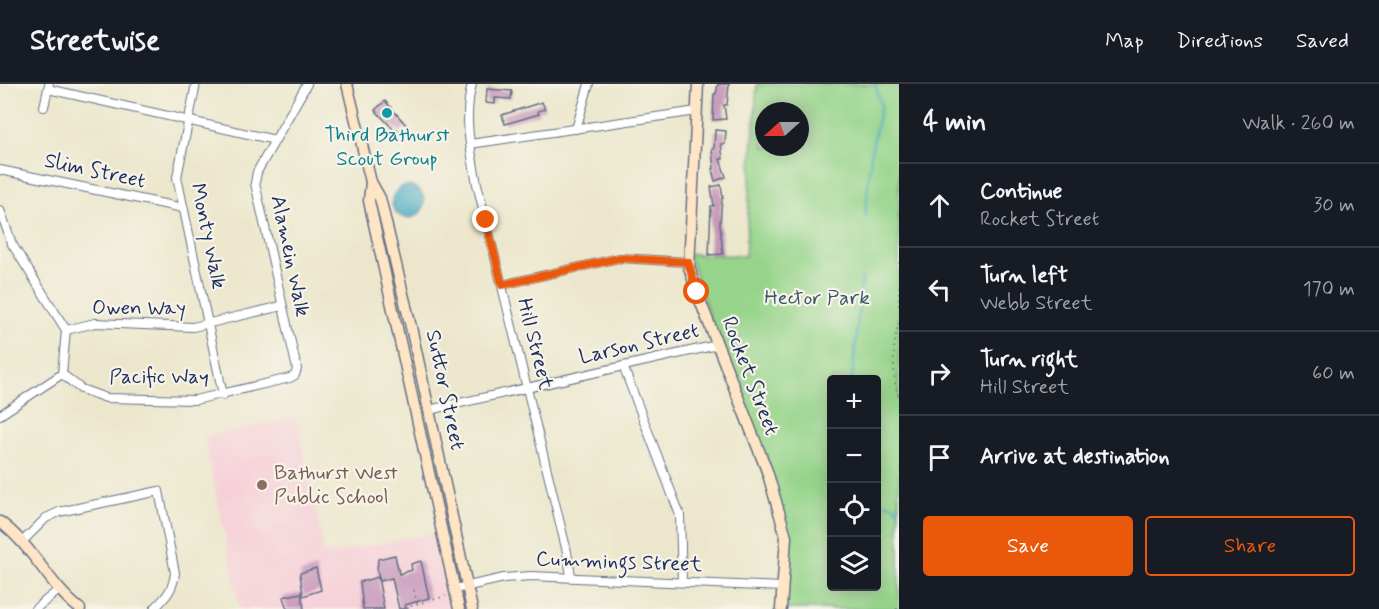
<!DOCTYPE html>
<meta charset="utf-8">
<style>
:root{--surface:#171b24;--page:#20242c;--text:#f1f3f6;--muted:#9ea1a6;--line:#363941;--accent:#ea580c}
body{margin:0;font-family:Mynerve,sans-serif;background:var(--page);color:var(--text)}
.controls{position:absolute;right:18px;bottom:18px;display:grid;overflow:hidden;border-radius:6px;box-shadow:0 3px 15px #0003}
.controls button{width:54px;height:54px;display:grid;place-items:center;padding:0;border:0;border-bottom:2px solid var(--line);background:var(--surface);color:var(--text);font:30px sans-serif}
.compass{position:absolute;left:755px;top:18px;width:54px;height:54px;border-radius:50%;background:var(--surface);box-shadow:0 3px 15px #0003;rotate:249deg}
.stop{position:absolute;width:18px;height:18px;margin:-14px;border:4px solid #ea580c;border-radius:50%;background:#fff}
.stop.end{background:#ea580c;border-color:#fff;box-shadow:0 2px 6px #0008}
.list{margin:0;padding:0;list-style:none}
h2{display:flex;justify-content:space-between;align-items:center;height:78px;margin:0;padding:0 24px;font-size:26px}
h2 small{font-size:20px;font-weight:400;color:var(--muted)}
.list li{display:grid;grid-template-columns:39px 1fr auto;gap:18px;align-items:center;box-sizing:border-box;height:84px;padding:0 24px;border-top:2px solid var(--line)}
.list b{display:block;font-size:22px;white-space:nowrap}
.list p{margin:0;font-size:20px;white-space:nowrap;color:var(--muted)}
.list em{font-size:20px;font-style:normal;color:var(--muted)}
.actions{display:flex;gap:12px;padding:18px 24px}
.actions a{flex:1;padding:14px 0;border:2px solid var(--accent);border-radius:6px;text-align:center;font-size:21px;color:var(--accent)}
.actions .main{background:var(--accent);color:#fff}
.icon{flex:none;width:33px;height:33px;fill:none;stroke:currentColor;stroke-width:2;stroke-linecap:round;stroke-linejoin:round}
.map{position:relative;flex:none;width:899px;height:525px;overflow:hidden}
header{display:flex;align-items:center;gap:36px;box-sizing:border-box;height:84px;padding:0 30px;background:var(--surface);border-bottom:2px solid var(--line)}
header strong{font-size:28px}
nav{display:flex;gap:33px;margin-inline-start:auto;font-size:21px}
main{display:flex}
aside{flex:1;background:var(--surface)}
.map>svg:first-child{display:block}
</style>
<header>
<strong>Streetwise</strong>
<nav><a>Map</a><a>Directions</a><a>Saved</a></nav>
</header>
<main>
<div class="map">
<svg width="899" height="525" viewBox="0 0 899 525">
<rect width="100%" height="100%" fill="#f7f3e8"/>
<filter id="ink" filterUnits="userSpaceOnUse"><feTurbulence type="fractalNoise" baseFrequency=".0167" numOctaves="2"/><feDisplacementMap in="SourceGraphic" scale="12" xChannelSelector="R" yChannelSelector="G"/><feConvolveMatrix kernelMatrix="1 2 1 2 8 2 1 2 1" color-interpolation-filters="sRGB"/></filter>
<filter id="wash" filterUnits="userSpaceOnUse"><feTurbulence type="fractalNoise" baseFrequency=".008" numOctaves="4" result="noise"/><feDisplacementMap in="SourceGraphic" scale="24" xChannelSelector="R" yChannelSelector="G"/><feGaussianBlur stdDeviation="1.35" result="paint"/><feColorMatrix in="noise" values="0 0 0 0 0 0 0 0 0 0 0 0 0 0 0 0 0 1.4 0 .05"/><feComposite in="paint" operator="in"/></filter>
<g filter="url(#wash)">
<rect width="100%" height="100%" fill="#ece7cc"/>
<path fill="#f6cfd8" d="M296 333 325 471 433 449 450 525H240L204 353Z"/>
<path fill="#95d48a" stroke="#588274" stroke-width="1.5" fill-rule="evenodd" d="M757 0H899V525H781L786 453 688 170 745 172ZM764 27H800V63H764ZM832 296H876V502H832Z"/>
<circle fill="#41a7c1" stroke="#2e6b90" stroke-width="1.5" cx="408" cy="118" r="16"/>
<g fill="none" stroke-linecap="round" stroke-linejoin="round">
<g stroke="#41a7c1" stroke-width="2">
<path d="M865 133 871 69 881 21 875 0"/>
<path d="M852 296 862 194"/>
<path d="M876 417 895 422 899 429"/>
</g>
</g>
<g id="blocks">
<g fill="#c595ba">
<path d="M718 0H729L727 21H724L726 35 713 36 714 10H716Z"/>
<path d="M487 5 512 7 511 15 495 14V20L486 19Z"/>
<path d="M385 17 407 42 400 48 397 45 395 47 375 26Z"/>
<path d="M542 18 545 25 538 27 539 30 505 40 502 31Z"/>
<path d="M715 46 726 47 725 60H721L723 75H720L726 93 715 97 712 85H714L712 65H714Z"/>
<path d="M721 101 723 114H722L720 140 723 170 709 171 711 122H714L711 103Z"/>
<path d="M395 471 399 490 412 486 411 480 421 477 429 514 405 521 406 525H399L392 494 380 497 377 487 378 475Z"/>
<path d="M316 484 321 506 303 512 300 489Z"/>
<path d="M378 493 384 525H363L360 498Z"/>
<path d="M301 509 304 525H287L283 513Z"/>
</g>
</g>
</g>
<g filter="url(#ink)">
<use href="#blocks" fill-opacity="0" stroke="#646f84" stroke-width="1.5"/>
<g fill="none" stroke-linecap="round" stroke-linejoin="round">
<g stroke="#646f84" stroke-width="10">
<g id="street">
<path d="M196 0 177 93 223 311"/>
<path d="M472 0C463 34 471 67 477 100L567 468 571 492"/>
<path d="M48 5 275 56"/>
<path d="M44 23 49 0"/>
<path d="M576 45 589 0"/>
<path d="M470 60 697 27"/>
<path d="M0 86 183 124"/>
<path d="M0 126 12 160 66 246 62 290 0 331"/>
<path d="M502 201 619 174 688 178"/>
<path d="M66 246 95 239 193 243 282 222"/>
<path d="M623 282 680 431 682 498"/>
<path d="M62 290 81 305 106 314 195 316 290 294 295 291 297 285 255 99 257 88 307 0"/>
<path d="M429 326 717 261"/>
<path d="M23 457 46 434 59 428 159 407 175 489C173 506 166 513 154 525"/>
<path d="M455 505 504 494 531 492 783 503"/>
<path d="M35 525 59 506"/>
</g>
</g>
<g stroke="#646f84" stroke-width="13">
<g id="secondary">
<path d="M347 0 371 98 380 114 411 243 472 525"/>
<path d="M698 0 689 183 699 214 767 387 781 435 786 453 781 525"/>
<path d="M371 98 369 117 459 525"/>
<path d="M0 438C33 462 48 500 80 525"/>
</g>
</g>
<g stroke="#646f84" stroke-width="1.5" stroke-dasharray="1.5 4.5" stroke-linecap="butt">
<path d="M899 178V226"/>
<path d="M899 239C892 262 892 292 899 316"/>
<path d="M414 506 417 519"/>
<path d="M408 525 407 523 446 512"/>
<path d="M896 525 899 524"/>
</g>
<use href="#street" stroke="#fff" stroke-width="8"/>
<use href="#secondary" stroke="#fde5c5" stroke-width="10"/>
</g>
</g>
<g fill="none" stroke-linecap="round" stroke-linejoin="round" filter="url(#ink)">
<path stroke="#ea580c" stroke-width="8" d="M486 136 502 201 619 174 688 178 697 208"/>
</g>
<circle fill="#0f9aa8" stroke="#f7f3e8" stroke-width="2" cx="387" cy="29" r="6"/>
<circle fill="#8d6e63" stroke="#f7f3e8" stroke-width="2" cx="262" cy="401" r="6"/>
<g text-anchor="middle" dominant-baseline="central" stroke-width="4.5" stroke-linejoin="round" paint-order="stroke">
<g font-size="21" fill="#0d838f" stroke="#f7f3e8">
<text x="387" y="51">Third Bathurst<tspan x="387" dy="24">Scout Group</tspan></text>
</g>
<g font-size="21" fill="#1b2f5e" stroke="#f7f3e8">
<text transform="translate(95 87) rotate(12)">Slim Street</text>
<text transform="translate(208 152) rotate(78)">Monty Walk</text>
<text transform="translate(290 172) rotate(78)">Alamein Walk</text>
<text x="139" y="224">Owen Way</text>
<text transform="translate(535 260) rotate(76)">Hill Street</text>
<text transform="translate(639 260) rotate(-13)">Larson Street</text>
<text transform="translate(750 292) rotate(69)">Rocket Street</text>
<text x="159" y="293">Pacific Way</text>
<text transform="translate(445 306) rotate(78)">Suttor Street</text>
<text transform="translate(619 478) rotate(2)">Cummings Street</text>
</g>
<g font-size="21" fill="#3a5869" stroke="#f7f3e8">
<text x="817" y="214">Hector Park</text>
</g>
<g font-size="21" fill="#785e54" stroke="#f7f3e8" text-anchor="start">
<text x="274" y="389">Bathurst West<tspan x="274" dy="24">Public School</tspan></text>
</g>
</g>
</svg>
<div class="controls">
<button>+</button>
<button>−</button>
<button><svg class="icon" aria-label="locate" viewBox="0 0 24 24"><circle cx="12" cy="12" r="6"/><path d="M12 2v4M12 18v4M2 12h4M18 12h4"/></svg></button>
<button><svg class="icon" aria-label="layers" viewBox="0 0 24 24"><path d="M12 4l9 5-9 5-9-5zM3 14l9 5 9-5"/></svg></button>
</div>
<svg class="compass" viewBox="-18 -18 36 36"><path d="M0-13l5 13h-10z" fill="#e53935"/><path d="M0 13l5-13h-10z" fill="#9ea1a6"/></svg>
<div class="stop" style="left:697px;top:208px"></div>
<div class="stop end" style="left:486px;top:136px"></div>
</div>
<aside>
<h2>4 min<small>Walk · 260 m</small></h2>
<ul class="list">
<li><svg class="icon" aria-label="ahead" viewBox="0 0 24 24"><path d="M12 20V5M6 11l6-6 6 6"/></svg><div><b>Continue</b><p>Rocket Street</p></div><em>30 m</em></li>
<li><svg class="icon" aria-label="left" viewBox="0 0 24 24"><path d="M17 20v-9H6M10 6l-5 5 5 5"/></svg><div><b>Turn left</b><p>Webb Street</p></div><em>170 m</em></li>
<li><svg class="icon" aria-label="right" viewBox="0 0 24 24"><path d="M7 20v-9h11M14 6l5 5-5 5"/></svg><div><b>Turn right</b><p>Hill Street</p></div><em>60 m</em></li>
<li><svg class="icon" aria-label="arrive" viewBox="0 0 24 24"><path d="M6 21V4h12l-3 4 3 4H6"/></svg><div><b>Arrive at destination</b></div></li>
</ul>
<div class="actions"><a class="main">Save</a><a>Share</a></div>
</aside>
</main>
